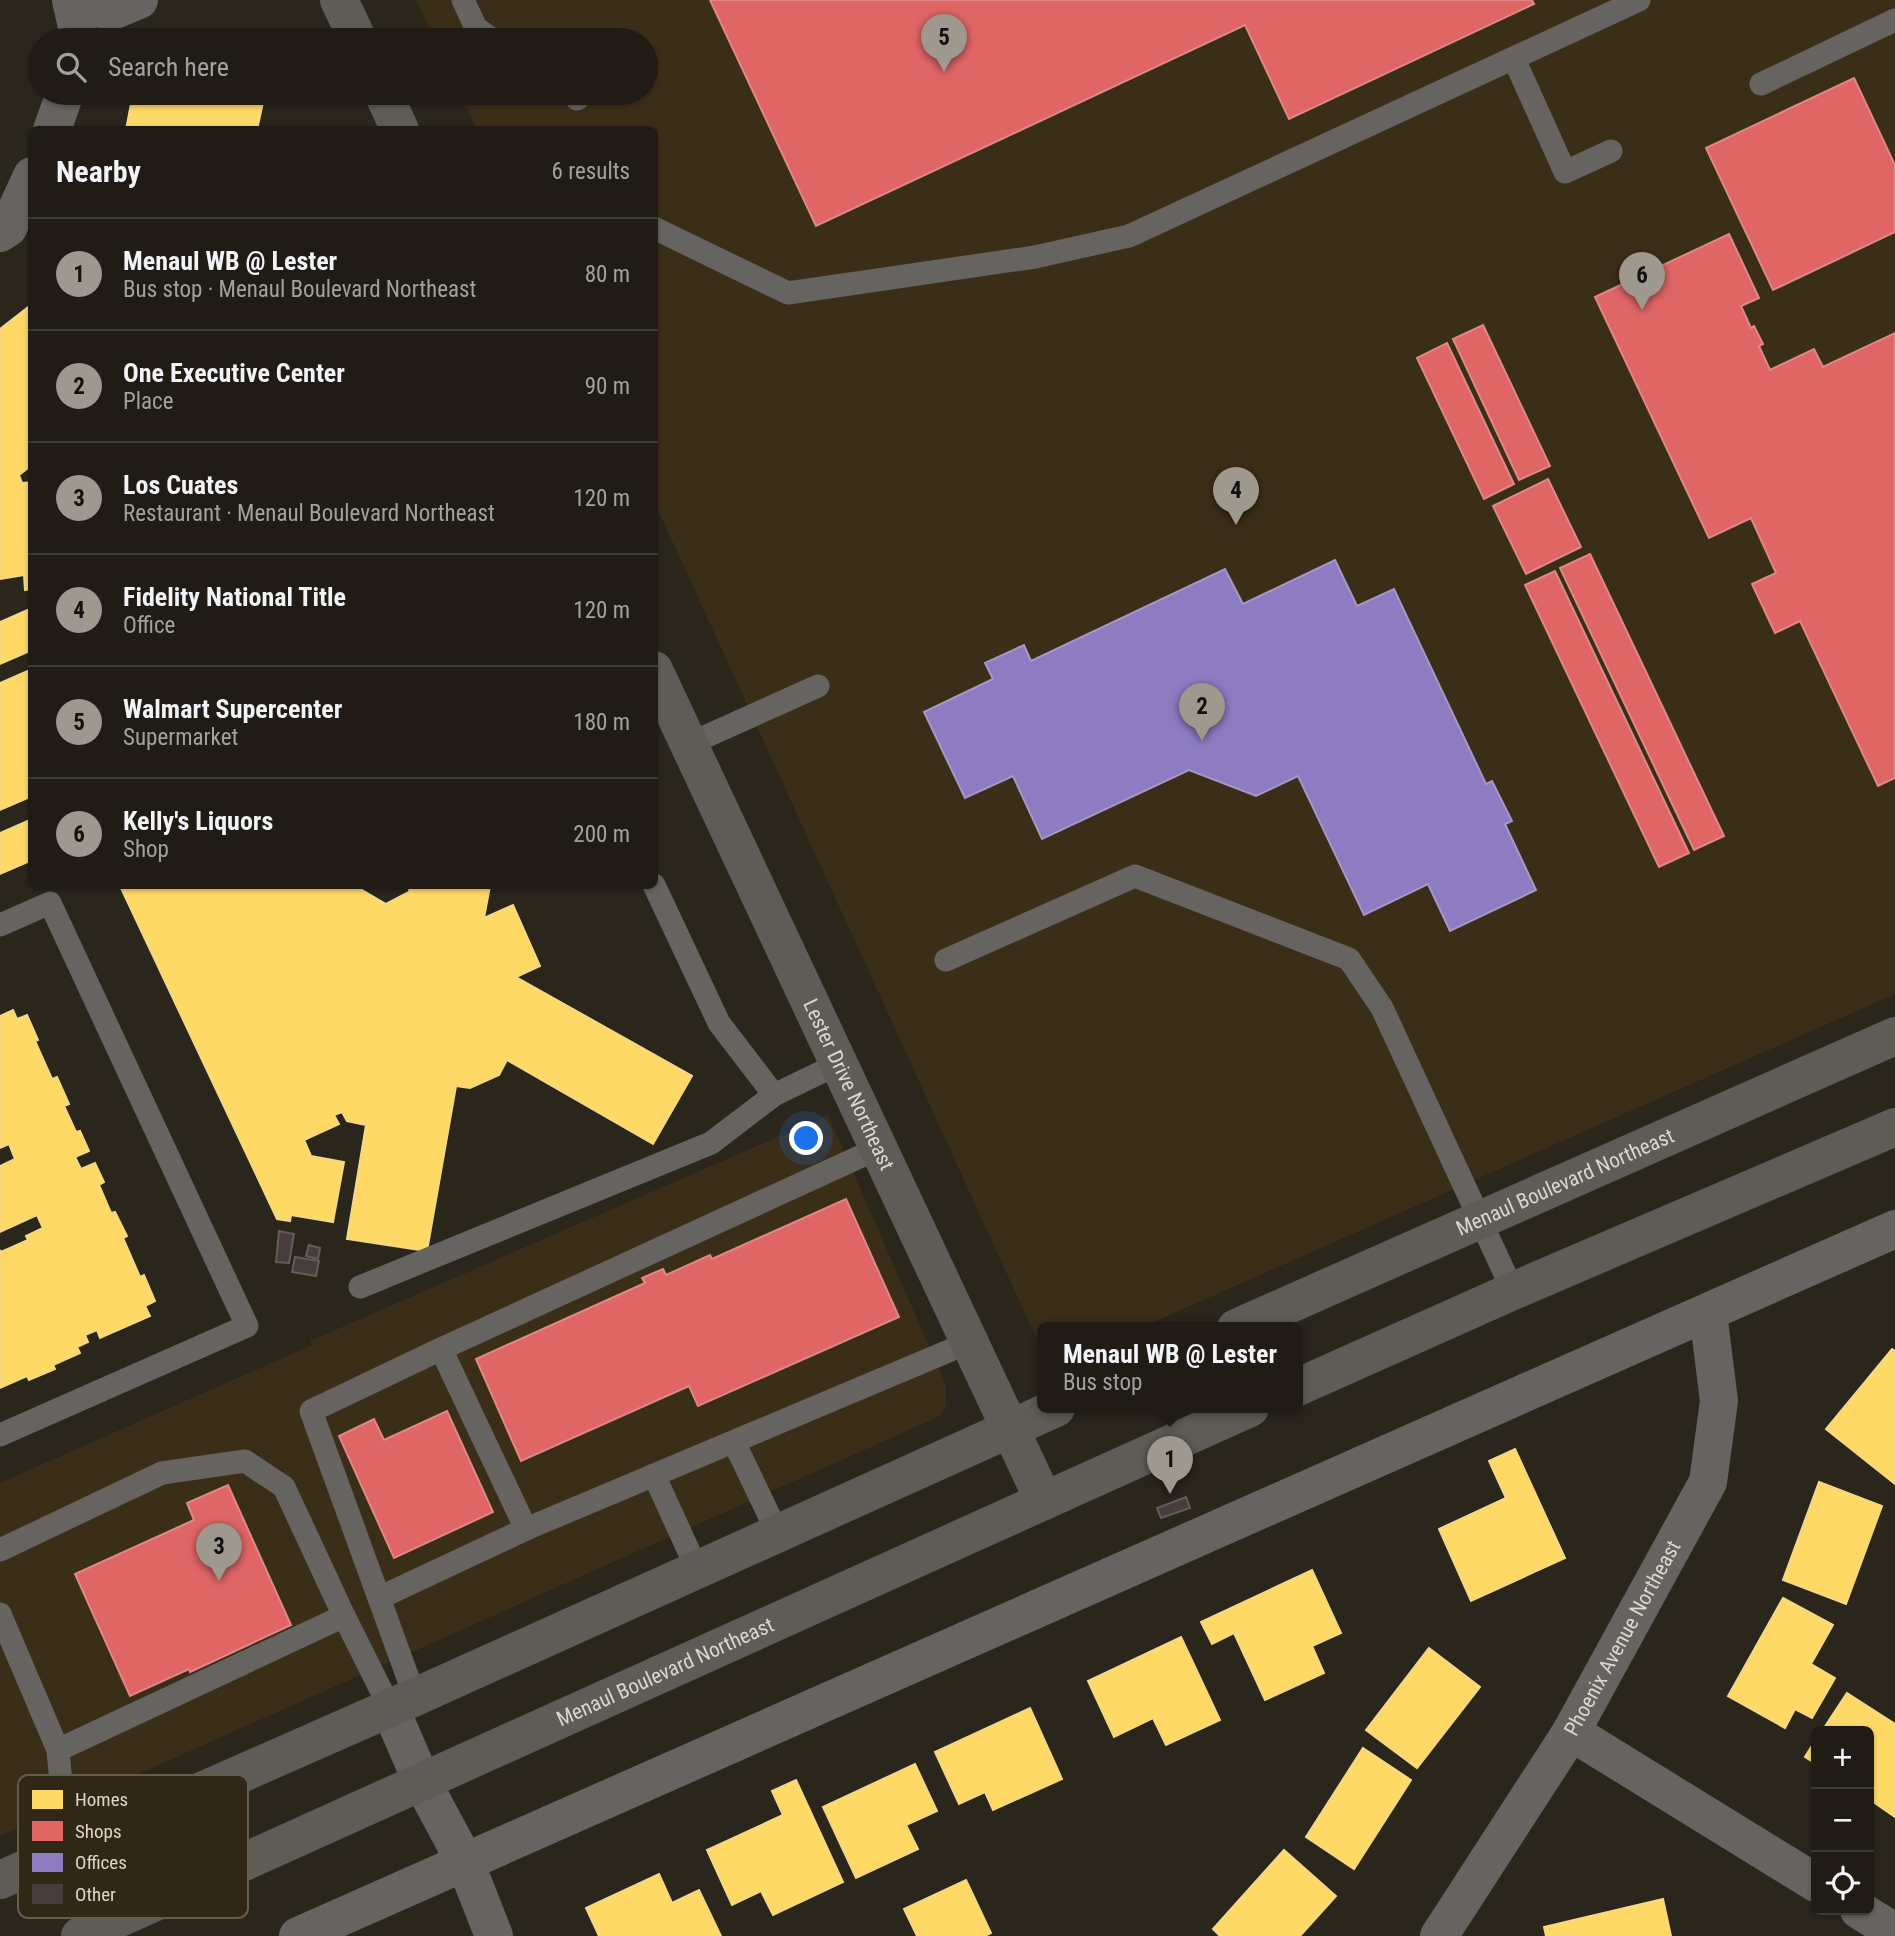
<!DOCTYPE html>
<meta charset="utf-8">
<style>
:root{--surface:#201c15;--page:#2d2922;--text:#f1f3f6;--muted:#a2a1a0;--line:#3d3a34;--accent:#9f988e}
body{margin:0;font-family:"Roboto Condensed",sans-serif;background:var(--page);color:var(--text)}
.controls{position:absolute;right:21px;bottom:21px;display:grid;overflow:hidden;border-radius:10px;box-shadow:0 2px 5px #0004}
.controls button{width:63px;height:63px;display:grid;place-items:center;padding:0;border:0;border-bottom:2px solid var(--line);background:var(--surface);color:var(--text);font:35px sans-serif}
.you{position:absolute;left:807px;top:1139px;width:24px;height:24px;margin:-18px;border:5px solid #fff;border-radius:50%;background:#1a73e8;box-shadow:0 0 0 10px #1a73e833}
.badge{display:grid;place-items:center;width:46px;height:46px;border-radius:50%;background:var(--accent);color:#111;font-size:23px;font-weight:700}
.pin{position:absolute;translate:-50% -58px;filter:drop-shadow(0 2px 4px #0008)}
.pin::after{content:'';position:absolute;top:37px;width:24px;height:21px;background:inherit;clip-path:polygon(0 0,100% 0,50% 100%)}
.popup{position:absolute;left:1037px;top:1322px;width:266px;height:91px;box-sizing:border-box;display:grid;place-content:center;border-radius:10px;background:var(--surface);filter:drop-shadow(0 2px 5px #0005);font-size:23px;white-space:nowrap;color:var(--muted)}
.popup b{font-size:26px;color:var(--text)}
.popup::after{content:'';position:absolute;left:50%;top:100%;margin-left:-14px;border:14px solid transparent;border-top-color:var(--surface)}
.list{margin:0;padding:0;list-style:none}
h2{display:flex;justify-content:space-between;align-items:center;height:91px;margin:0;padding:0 28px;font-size:30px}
h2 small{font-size:23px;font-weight:400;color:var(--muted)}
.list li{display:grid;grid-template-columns:46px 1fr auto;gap:21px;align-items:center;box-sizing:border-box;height:112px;padding:0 28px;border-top:2px solid var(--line)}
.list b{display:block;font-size:26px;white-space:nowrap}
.list p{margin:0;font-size:23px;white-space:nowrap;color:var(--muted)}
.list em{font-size:23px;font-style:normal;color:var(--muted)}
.icon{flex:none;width:38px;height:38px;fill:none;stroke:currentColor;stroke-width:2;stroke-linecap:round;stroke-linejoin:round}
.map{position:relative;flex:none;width:1895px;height:1936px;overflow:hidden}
.search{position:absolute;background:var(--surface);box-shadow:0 2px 5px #0004;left:28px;top:28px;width:630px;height:77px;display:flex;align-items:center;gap:18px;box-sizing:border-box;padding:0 24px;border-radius:38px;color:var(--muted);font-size:26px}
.panel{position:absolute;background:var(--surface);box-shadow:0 2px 5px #0004;left:28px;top:126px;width:630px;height:763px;border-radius:10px}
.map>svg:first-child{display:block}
</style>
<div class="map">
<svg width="1895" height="1936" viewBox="0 0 1895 1936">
<rect width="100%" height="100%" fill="#2b261c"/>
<g fill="#3b2e19">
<path d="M416 0H1895V994L1140 1328H1042V1346L1039 1344 655 503 654 130 477 129 460 93H646V40H435Z"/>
<path d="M828 1115 946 1385V1405L940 1416 0 1836V1483L312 1345 310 1341Z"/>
</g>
<g fill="#ffd966" stroke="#f5d885" stroke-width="2">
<path d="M133 93H265L257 130H126Z"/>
<path d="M32 304V465L19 475 22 483 32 482V589L25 590 24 575 0 579V329Z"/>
<path d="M32 608V650L0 664V622Z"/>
<path d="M32 669V796L0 810V683Z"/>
<path d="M32 819V860L0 874V833Z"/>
<path d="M120 886H355L386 904 409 892 410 886H490L484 918 513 905 540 966 516 977 692 1076 653 1144 507 1060 499 1075 470 1088 456 1086 427 1251 347 1239 366 1125 347 1121 342 1112 334 1115 339 1124 304 1140 311 1156 344 1162 333 1222 291 1215 290 1221 277 1219Z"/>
<path d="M13 1010 17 1019 27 1015 38 1040 35 1041 52 1079 57 1077 69 1104 64 1106 76 1132 80 1131 89 1151 75 1157 81 1169 95 1163 104 1182 99 1185 111 1213 115 1212 127 1236 123 1238 140 1277 144 1275 155 1301 145 1306 150 1316 100 1338 97 1330 85 1335 88 1342 77 1347 80 1353 53 1365 55 1369 29 1380 27 1376 0 1388V1250L1 1252 28 1240 26 1236 43 1228 37 1215 0 1232V1166L15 1159 9 1144 0 1148V1016Z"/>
<path d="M1892 1349 1895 1351V1484L1826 1429Z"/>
<path d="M1515 1449 1565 1558 1471 1601 1439 1529 1506 1498 1489 1461Z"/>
<path d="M1819 1482 1882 1506 1846 1604 1783 1580Z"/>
<path d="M1312 1570 1341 1633 1312 1646 1324 1673 1265 1700 1234 1633 1212 1644 1201 1622Z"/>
<path d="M1783 1598 1833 1625 1811 1664 1835 1678 1812 1718 1795 1709 1785 1728 1728 1696Z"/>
<path d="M1181 1637 1220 1720 1166 1745 1153 1718 1114 1737 1088 1681Z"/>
<path d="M1429 1648 1480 1687 1417 1768 1366 1730Z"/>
<path d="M1847 1693 1895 1724V1817L1869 1799V1731H1822Z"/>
<path d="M1030 1708 1062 1779 993 1810 985 1792 959 1804 935 1752Z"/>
<path d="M1816 1739V1764L1805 1757Z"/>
<path d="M1363 1748 1411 1780 1354 1869 1306 1837Z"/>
<path d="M915 1764 937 1811 906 1825 918 1849 856 1878 823 1807Z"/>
<path d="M796 1780 843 1882 773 1915 761 1891 732 1905 707 1850 783 1815 772 1791Z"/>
<path d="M1284 1850 1336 1896 1300 1936H1220L1213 1929Z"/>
<path d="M659 1874 672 1903 699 1890 721 1936H599L586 1908Z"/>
<path d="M966 1880 991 1933 985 1936H917L904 1909Z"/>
<path d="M1663 1899 1671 1936H1546L1544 1927Z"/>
</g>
<g fill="#e06666" stroke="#df8885" stroke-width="2">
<path d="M710 0H1532L1534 4 1289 119 1245 25 816 226Z"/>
<path d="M1854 78 1895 165V232L1773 290 1706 148Z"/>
<path d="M1729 234 1759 298 1741 306 1751 328 1754 326 1763 344 1759 346 1770 370 1814 349 1823 367 1895 333V778L1878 786 1800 621 1775 633 1752 584 1776 573 1751 518 1709 538 1595 297Z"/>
<path d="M1483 325 1550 466 1519 480 1453 339Z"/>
<path d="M1447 343 1514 484 1484 499 1417 358Z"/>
<path d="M1548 479 1581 547 1526 574 1493 506Z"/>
<path d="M1590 554 1724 836 1694 850 1560 568Z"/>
<path d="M1555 571 1689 853 1659 867 1525 585Z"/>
<path d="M846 1199 899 1317 698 1406 689 1386 521 1461 476 1359 645 1283 642 1278 663 1269 666 1275 710 1255 712 1259Z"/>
<path d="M447 1411 493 1512 394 1558 339 1436 374 1419 384 1440Z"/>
<path d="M228 1485 291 1625 190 1672 189 1669 130 1696 75 1574 194 1520 187 1503Z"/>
</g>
<path fill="#8e7cc3" stroke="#a697c6" stroke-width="2" d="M1335 560 1357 606 1394 589 1486 784 1492 781 1512 821 1505 824 1536 890 1450 931 1428 884 1364 915 1298 776 1256 796 1189 770 1042 839 1013 776 965 798 924 712 993 679 985 663 1024 645 1031 661 1225 569 1243 604Z"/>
<g fill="#483d3c" stroke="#645c5a" stroke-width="2">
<path d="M279 1231 294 1234 289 1263 276 1262Z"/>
<path d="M309 1245 320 1248 318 1259 306 1256Z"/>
<path d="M295 1257 319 1261 316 1276 292 1272Z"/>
<path d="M1186 1497 1190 1508 1161 1518 1157 1508Z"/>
</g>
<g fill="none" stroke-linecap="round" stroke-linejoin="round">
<g stroke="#666460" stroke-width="23">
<path d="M463 0 476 28 493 40"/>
<path d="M1514 59 1565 172 1611 151"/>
<path d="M1761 84 1895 20"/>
<path d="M574 93 577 99"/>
<path d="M654 228 788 293 1035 257 1129 236 1639 0"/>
<path d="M689 744 818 686"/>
<path d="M654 885 719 1023 774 1095"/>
<path d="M0 925 50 903 247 1326 0 1435"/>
<path d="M946 960 1135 876 1349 959 1382 1008 1513 1291"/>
<path d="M879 1148 441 1349 526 1529 970 1342"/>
<path d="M360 1287 711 1143 774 1095 840 1063"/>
<path d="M734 1442 778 1534"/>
<path d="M654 1475 697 1569"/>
<path d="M0 1550 162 1473 245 1461 284 1487 344 1616 390 1708"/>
<path d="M379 1598 526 1529"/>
<path d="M0 1614 58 1750 67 1851"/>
<path d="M415 1697 311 1411 441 1349"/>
<path d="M58 1750 344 1616"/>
</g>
<g stroke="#666460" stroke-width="38">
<path d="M71 0 80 40"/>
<path d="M81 0 110 12 139 0"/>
<path d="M52 130 65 93"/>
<path d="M0 233 8 228 32 176"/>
<path d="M390 1708 422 1782 465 1862 494 1936"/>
<path d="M1571 1732 1816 1883"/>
<path d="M1859 1910 1895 1932"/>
<path d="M298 1936 1895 1229"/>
<path id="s1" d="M1439 1936 1571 1732 1708 1482 1719 1401 1708 1313"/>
</g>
<g stroke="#5f5c57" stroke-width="38">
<path d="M339 0 358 40"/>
<path d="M383 93 400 130"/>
<path id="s2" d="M654 670 1044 1501"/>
<path id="s3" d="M1236 1328 1895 1036"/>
<path d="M1298 1387 1513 1291 1895 1127"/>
<path d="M0 1880 415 1697 1056 1408"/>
<path id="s4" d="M80 1936 1250 1408"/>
</g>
</g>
<g text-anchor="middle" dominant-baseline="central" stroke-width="7" stroke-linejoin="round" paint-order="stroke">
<g font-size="21" fill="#ddd6cc" stroke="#312716">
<text stroke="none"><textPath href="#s2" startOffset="458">Lester Drive Northeast</textPath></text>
<text stroke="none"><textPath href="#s3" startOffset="360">Menaul Boulevard Northeast</textPath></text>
<text stroke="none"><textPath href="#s1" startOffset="350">Phoenix Avenue Northeast</textPath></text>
<text stroke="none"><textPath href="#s4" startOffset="642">Menaul Boulevard Northeast</textPath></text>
</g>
</g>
<rect x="18" y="1775" width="230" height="143" rx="10" fill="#312716" stroke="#655c4d" stroke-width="2"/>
<rect x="32" y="1790" width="31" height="19" fill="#ffd966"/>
<rect x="32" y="1821" width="31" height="20" fill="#e06666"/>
<rect x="32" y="1853" width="31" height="19" fill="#8e7cc3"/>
<rect x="32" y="1884" width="31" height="20" fill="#483d3c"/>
<g font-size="19" fill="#ddd6cc">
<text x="75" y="1806">Homes</text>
<text x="75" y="1838">Shops</text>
<text x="75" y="1869">Offices</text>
<text x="75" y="1901">Other</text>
</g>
</svg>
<div class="controls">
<button>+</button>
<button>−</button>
<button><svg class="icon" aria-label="locate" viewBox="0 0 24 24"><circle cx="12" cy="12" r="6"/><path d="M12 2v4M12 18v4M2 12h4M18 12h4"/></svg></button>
</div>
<div class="you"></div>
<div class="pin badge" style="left:1170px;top:1494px">1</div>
<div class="popup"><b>Menaul WB @ Lester</b>Bus stop</div>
<div class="pin badge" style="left:1202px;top:741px">2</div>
<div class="pin badge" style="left:219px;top:1581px">3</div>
<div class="pin badge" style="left:1236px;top:525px">4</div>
<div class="pin badge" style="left:944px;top:72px">5</div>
<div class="pin badge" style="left:1642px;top:310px">6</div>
<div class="search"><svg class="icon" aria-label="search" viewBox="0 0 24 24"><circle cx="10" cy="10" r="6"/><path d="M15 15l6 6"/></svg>Search here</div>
<section class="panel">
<h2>Nearby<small>6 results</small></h2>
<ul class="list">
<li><span class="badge">1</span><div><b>Menaul WB @ Lester</b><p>Bus stop · Menaul Boulevard Northeast</p></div><em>80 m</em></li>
<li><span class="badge">2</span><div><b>One Executive Center</b><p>Place</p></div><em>90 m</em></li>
<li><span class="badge">3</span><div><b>Los Cuates</b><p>Restaurant · Menaul Boulevard Northeast</p></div><em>120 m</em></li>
<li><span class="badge">4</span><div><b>Fidelity National Title</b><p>Office</p></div><em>120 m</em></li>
<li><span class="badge">5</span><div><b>Walmart Supercenter</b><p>Supermarket</p></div><em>180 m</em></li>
<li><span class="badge">6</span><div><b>Kelly's Liquors</b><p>Shop</p></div><em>200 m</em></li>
</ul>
</section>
</div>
